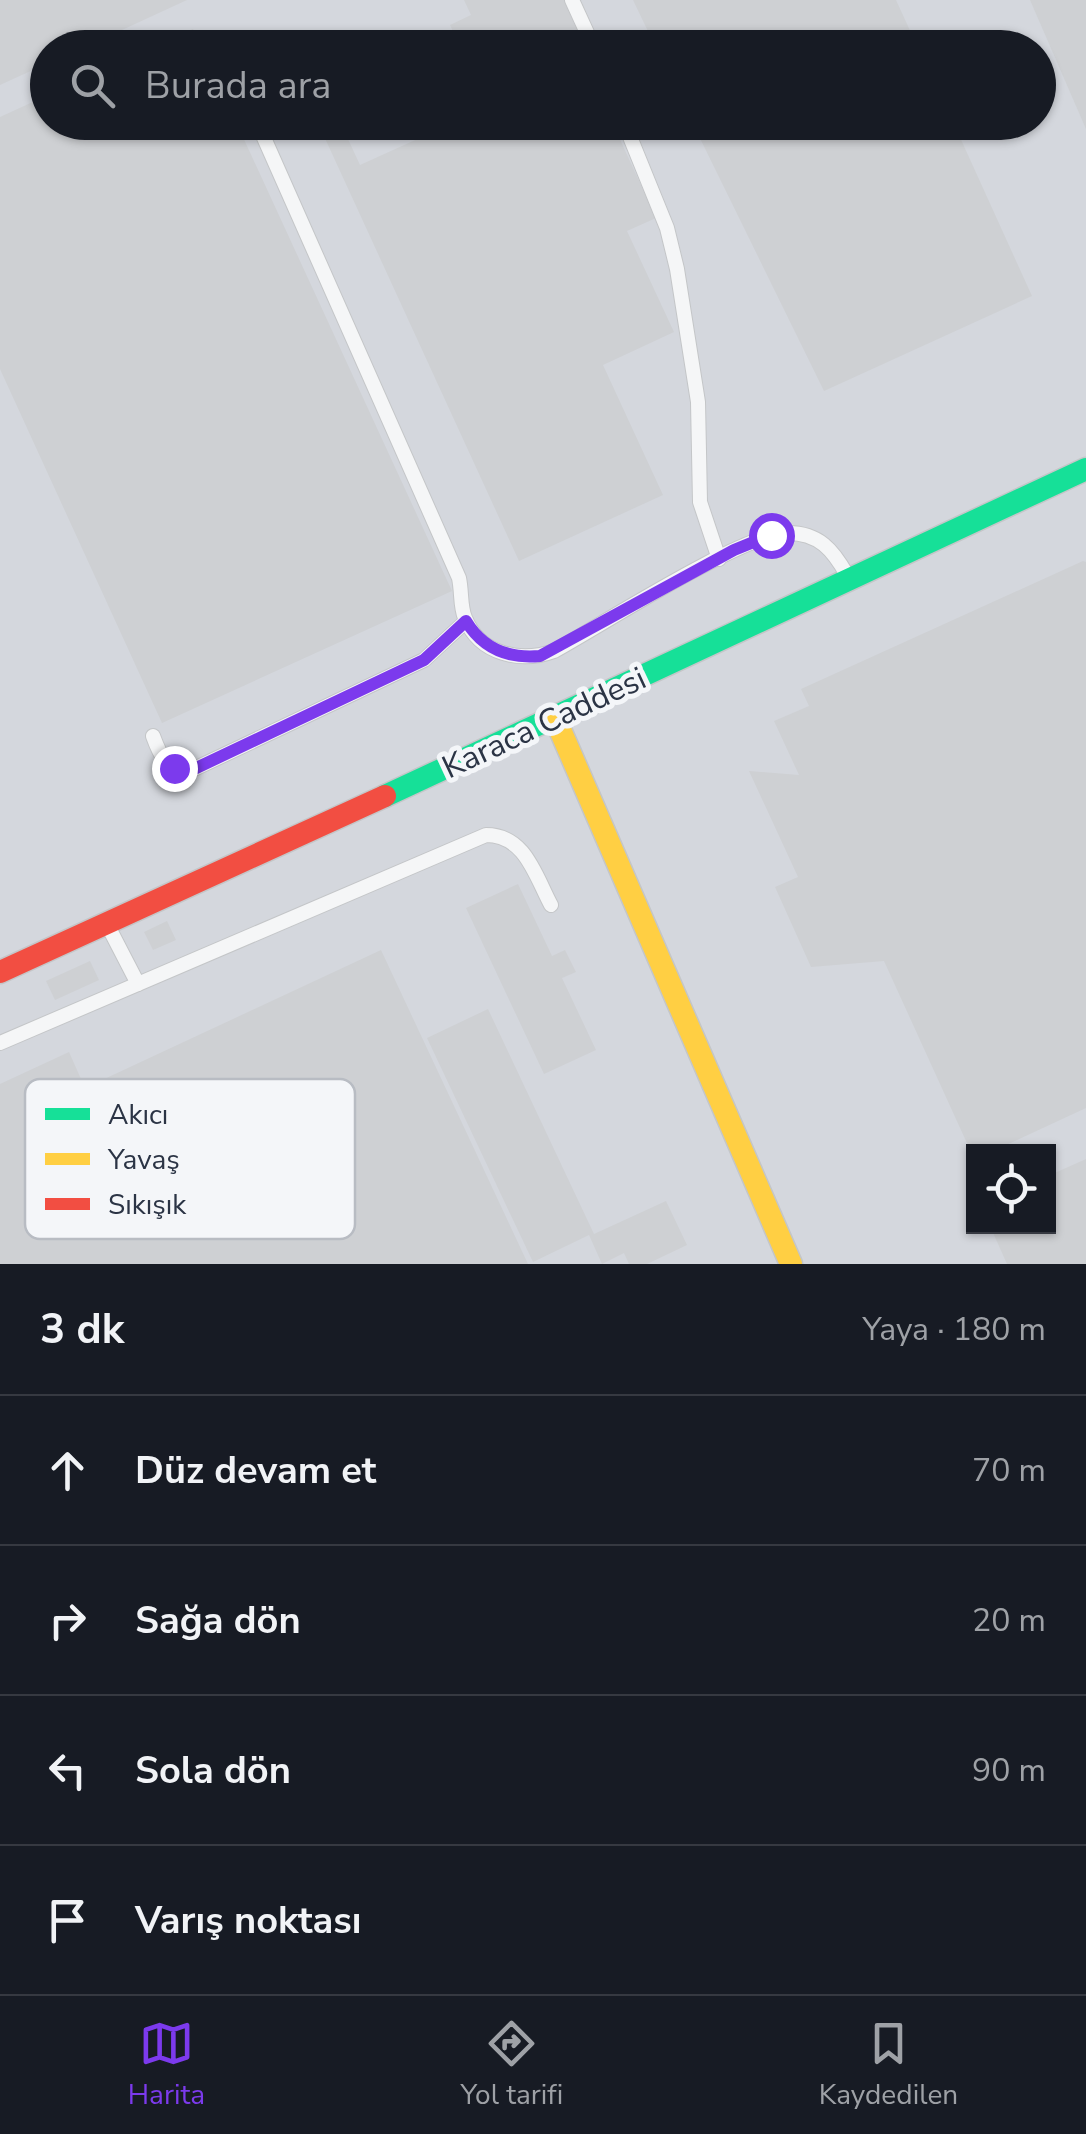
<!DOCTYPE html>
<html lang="tr">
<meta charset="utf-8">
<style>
:root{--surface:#171b24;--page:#20242c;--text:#f1f3f6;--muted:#9ea1a6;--line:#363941;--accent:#7c3aed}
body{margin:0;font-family:"Nunito Sans",sans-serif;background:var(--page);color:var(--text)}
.controls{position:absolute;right:30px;bottom:30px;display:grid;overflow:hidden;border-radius:0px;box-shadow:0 2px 8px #0004}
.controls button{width:90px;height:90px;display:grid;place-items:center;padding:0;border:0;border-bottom:2px solid var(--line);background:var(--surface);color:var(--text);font:50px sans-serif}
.stop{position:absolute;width:30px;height:30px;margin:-22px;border:8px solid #7c3aed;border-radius:50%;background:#fff}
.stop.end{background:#7c3aed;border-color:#fff;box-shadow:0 2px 10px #0008}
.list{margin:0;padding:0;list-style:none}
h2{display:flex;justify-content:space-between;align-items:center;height:130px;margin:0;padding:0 40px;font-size:42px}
h2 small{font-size:32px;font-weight:400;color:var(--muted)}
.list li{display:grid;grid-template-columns:65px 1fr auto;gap:30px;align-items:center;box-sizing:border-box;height:150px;padding:0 40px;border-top:2px solid var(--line)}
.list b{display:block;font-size:38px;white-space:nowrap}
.list em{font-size:32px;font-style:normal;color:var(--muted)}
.icon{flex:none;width:55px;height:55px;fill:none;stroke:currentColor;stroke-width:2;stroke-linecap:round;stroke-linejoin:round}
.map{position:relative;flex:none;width:1086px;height:1264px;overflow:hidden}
.search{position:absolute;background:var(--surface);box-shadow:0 2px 8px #0004;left:30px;right:30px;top:30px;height:110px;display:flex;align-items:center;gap:25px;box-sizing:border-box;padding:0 35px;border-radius:55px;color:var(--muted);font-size:38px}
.sheet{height:730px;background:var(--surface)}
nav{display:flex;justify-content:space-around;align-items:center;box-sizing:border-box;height:140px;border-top:2px solid var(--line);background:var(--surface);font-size:28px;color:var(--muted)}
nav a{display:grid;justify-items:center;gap:5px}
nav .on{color:var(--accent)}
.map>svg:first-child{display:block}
</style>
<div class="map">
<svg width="1086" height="1264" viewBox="0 0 1086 1264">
<rect width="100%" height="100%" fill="#e6e8ea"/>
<path fill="#d4d7dd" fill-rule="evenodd" d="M0 0H1086V1264H0ZM48 48H1038V122H48ZM974 1152H1048V1226H974Z"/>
<g fill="#ced0d3">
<path d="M0 0H187L83 48H48V63L0 85Z"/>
<path d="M464 0H564L578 30 541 48H461L450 25 471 15Z"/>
<path d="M633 0H896L918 48H656Z"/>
<path d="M1030 0H1086V129Z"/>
<path d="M193 29 202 48H152Z"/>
<path d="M450 37 455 48H427Z"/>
<path d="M48 95V122H236L452 591 162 723 0 369V117Z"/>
<path d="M418 122H612L656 218 627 231 674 332 603 365 663 495 519 561 323 134 342 126 360 165 424 136Z"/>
<path d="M692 122H953L1032 296 824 391Z"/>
<path d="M1083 561 1086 562V1108L991 1152H971L884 961 811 967 775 887 798 877 749 771 799 775 774 721 809 706 801 689Z"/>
<path d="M518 884 552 956 565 950 576 972 562 978 596 1050 544 1074 466 908Z"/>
<path d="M167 921 176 940 153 950 144 932Z"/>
<path d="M381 950 528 1264H0V1084L69 1052 85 1088Z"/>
<path d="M90 961 99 980 55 1000 46 981Z"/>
<path d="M488 1009 594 1234 666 1201 687 1245 647 1264H629L624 1253 602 1264 589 1235 533 1262 427 1038Z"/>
<path d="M1086 1159V1264H1007L990 1226H1048V1176Z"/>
</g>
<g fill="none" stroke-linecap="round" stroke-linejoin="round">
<g stroke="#c4c6c8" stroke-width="16">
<g id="lane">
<path d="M572 0 594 48"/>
<path d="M257 122 459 578C462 592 460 606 465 618 480 655 521 663 554 651 600 626 745 532 788 533 819 533 833 550 847 575"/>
<path d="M624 122 667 228 677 269 698 402 700 502 719 559"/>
<path d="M153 736C161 758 166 769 192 770L424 660 466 621"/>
<path d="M108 926 138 984"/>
<path d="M0 1043 486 835C525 835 535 875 551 905"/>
</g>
</g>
<g stroke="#c4c6c8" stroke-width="25">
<path id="fast" d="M385 796 1086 469"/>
</g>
<g stroke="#c4c6c8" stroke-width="25">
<path id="slow" d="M555 718 791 1264"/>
</g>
<g stroke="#c4c6c8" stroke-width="25">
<path id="jam" d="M0 972 385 796"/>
</g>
<use href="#lane" stroke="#f5f6f7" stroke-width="14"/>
<use href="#fast" stroke="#16e098" stroke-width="22"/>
<use href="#slow" stroke="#ffcf43" stroke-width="22"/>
<use href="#jam" stroke="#f24e42" stroke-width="22"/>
</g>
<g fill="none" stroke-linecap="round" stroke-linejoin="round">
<path stroke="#7c3aed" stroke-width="12" d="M174 768 192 770 424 660 466 621C483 649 508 659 540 656L734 550 771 535"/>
</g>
<g text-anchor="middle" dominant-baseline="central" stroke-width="10" stroke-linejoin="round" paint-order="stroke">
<g font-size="32" fill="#2b3445" stroke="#f4f6f9">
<text transform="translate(544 723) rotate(-25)">Karaca Caddesi</text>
</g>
</g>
<rect x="25" y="1079" width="330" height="160" rx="15" fill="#f4f6f9" stroke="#b8bcc3" stroke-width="2.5"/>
<rect x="45" y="1108" width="45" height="12" fill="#16e098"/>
<rect x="45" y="1153" width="45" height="12" fill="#ffcf43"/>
<rect x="45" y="1198" width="45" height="12" fill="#f24e42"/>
<g font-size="28" fill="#2b3445">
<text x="108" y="1124">Akıcı</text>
<text x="108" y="1169">Yavaş</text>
<text x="108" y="1214">Sıkışık</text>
</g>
</svg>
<div class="controls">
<button><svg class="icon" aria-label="locate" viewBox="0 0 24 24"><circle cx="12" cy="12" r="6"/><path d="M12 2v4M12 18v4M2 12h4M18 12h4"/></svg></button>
</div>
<div class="stop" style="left:771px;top:535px"></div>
<div class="stop end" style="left:174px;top:768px"></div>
<div class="search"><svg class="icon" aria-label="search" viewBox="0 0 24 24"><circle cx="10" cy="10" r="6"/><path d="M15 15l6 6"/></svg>Burada ara</div>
</div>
<section class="sheet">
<h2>3 dk<small>Yaya · 180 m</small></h2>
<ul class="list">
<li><svg class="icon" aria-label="ahead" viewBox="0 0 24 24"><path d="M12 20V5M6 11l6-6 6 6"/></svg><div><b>Düz devam et</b></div><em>70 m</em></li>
<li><svg class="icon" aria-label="right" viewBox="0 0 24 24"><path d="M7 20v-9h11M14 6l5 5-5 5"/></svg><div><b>Sağa dön</b></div><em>20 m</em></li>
<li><svg class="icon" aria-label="left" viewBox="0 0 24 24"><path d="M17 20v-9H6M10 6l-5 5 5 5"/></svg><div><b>Sola dön</b></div><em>90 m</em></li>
<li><svg class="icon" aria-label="arrive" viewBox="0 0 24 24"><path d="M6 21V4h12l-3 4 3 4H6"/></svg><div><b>Varış noktası</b></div></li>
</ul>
</section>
<nav>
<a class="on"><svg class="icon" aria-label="map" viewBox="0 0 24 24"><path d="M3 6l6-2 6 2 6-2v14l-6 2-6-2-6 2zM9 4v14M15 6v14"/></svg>Harita</a>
<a><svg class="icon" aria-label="directions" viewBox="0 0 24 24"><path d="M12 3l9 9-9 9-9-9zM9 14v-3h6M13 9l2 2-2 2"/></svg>Yol tarifi</a>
<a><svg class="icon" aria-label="saved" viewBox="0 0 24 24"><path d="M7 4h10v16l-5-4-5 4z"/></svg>Kaydedilen</a>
</nav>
